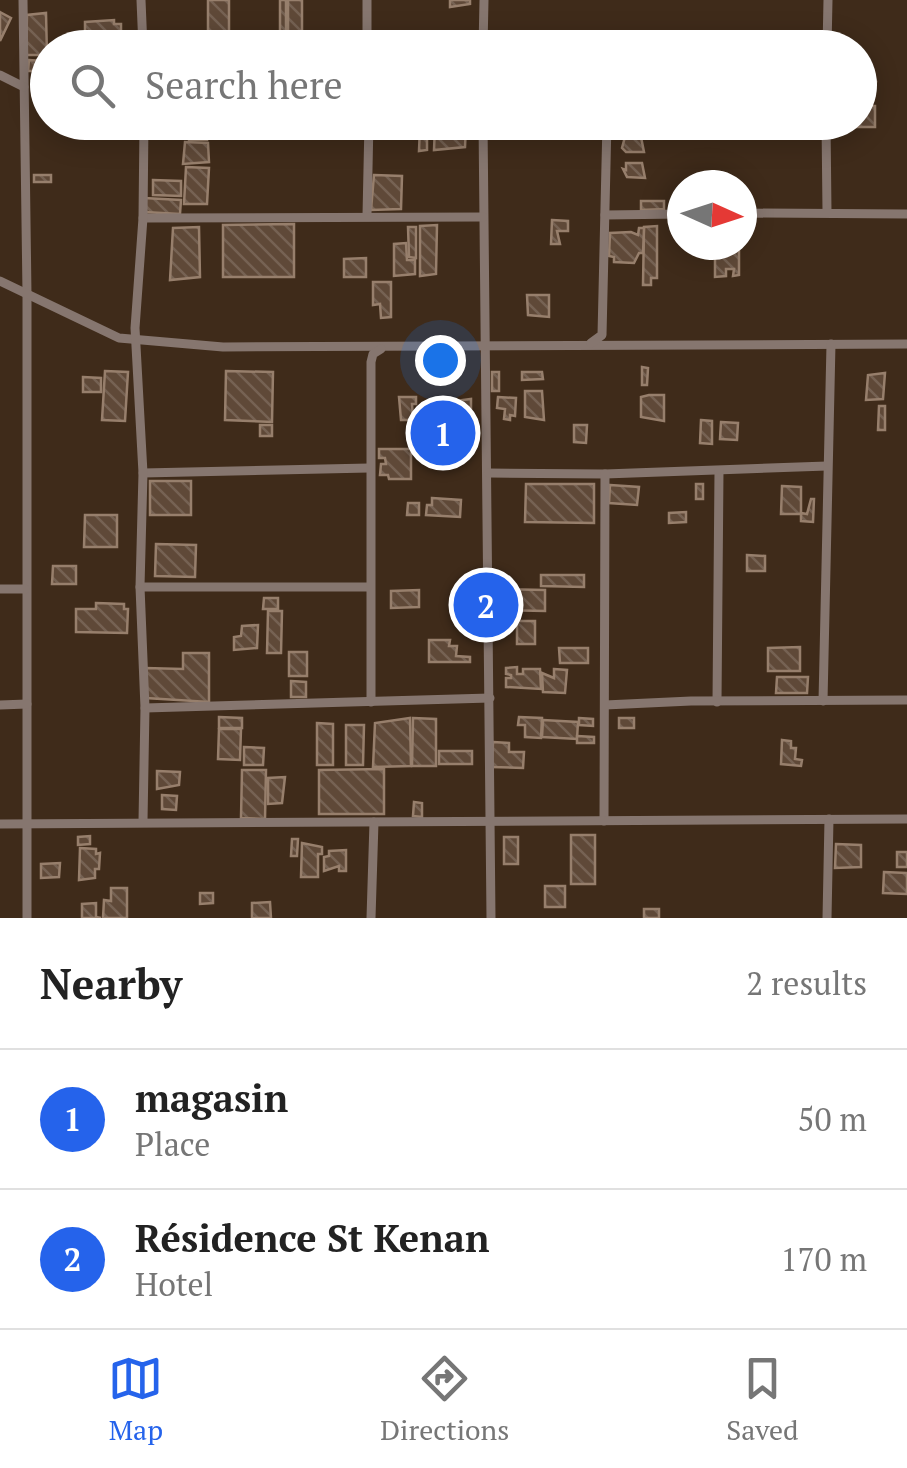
<!DOCTYPE html>
<meta charset="utf-8">
<style>
:root{--surface:#fff;--page:#f2f2f2;--text:#222;--muted:#767676;--line:#e0e0e0;--accent:#2563eb}
body{margin:0;font-family:"PT Serif",serif;background:var(--page);color:var(--text)}
.compass{position:absolute;left:667px;top:170px;width:90px;height:90px;border-radius:50%;background:var(--surface);box-shadow:0 5px 25px #0003;rotate:93deg}
.you{position:absolute;left:440px;top:360px;width:35px;height:35px;margin:-25px;border:8px solid #fff;border-radius:50%;background:#1a73e8;box-shadow:0 0 0 15px #1a73e833}
.badge{display:grid;place-items:center;width:65px;height:65px;border-radius:50%;background:var(--accent);color:#fff;font-size:32px;font-weight:700}
.pin{position:absolute;translate:-50% -50%;border:5px solid #fff;box-shadow:0 2px 10px #0006}
.list{margin:0;padding:0;list-style:none}
h2{display:flex;justify-content:space-between;align-items:center;height:130px;margin:0;padding:0 40px;font-size:42px}
h2 small{font-size:32px;font-weight:400;color:var(--muted)}
.list li{display:grid;grid-template-columns:65px 1fr auto;gap:30px;align-items:center;box-sizing:border-box;height:140px;padding:0 40px;border-top:2px solid var(--line)}
.list b{display:block;font-size:38px;white-space:nowrap}
.list p{margin:0;font-size:32px;white-space:nowrap;color:var(--muted)}
.list em{font-size:32px;font-style:normal;color:var(--muted)}
.icon{flex:none;width:55px;height:55px;fill:none;stroke:currentColor;stroke-width:2;stroke-linecap:round;stroke-linejoin:round}
.map{position:relative;flex:none;width:907px;height:918px;overflow:hidden}
.search{position:absolute;background:var(--surface);box-shadow:0 5px 25px #0003;left:30px;right:30px;top:30px;height:110px;display:flex;align-items:center;gap:25px;box-sizing:border-box;padding:0 35px;border-radius:55px;color:var(--muted);font-size:38px}
.sheet{height:410px;background:var(--surface)}
nav{display:flex;justify-content:space-around;align-items:center;box-sizing:border-box;height:140px;border-top:2px solid var(--line);background:var(--surface);font-size:28px;color:var(--muted)}
nav a{display:grid;justify-items:center;gap:5px}
nav .on{color:var(--accent)}
.map>svg:first-child{display:block}
</style>
<div class="map">
<svg width="907" height="918" viewBox="0 0 907 918">
<defs>
<pattern id="building-back-hatch" width="6" height="6" patternUnits="userSpaceOnUse" patternTransform="scale(2.5)"><rect width="6" height="6" fill="#5f4938"/><path d="M-1 5l2 2M0 0l6 6M5-1l2 2" fill="none" stroke="#766253"/></pattern>
</defs>
<rect width="100%" height="100%" fill="#3f2b1a"/>
<g fill="url(#building-back-hatch)" stroke="#977f6c" stroke-width="2.5">
<path d="M208 0H229V47L208 46Z"/>
<rect x="280" y="0" width="6" height="33"/>
<rect x="288" y="0" width="14" height="47"/>
<path d="M450 0H470V4L450 7Z"/>
<path d="M0 12 11 18 0 41Z"/>
<path d="M46 13 47 55H26L27 15Z"/>
<path d="M114 20V24H121V37H85V22Z"/>
<path d="M491 32 526 33 524 48H491Z"/>
<path d="M529 34H541V47H528Z"/>
<path d="M102 39H120L119 48H86V44L102 45Z"/>
<path d="M29 60 42 61V71H28Z"/>
<path d="M860 82H876L875 88 860 89Z"/>
<rect x="860" y="92" width="11" height="10"/>
<path d="M860 106H875V127H857Z"/>
<rect x="189" y="122" width="18" height="18"/>
<path d="M427 125V150L419 151 420 126Z"/>
<path d="M466 125 465 147 434 150 435 126Z"/>
<path d="M625 137H641L644 152H626L622 148Z"/>
<path d="M185 142 208 143 209 162 183 164Z"/>
<path d="M626 163H642L645 178 627 177 623 169 626 170Z"/>
<path d="M186 167 209 168 207 204H184Z"/>
<rect x="34" y="175" width="17" height="7"/>
<path d="M374 175 402 176 401 209 371 210Z"/>
<path d="M153 180 181 181V196L153 195Z"/>
<path d="M144 198 181 200 180 214 144 212Z"/>
<path d="M641 201H664V209L641 210Z"/>
<path d="M552 220 568 221V231H557L560 244H551Z"/>
<path d="M294 224V277H223V225Z"/>
<path d="M437 225 436 274 420 276V226Z"/>
<path d="M657 226V278H651V285H643L644 227Z"/>
<path d="M199 227 200 277 170 280 173 228Z"/>
<path d="M408 227H416V258L409 257Z"/>
<path d="M639 228H644L643 253H639L634 263 614 262V257L609 256 610 233 631 232 638 235Z"/>
<path d="M406 243 407 260H415V274L394 276V244Z"/>
<path d="M715 245H739V275L733 276 734 269H726V276L715 277Z"/>
<path d="M366 258V277H344V259Z"/>
<path d="M373 282H391V317L381 318 380 304 373 305Z"/>
<path d="M527 295H549V317L528 315Z"/>
<path d="M642 367 648 368 647 385H642Z"/>
<path d="M105 371 128 372 125 421 102 420Z"/>
<path d="M226 371 273 372 272 422 225 420Z"/>
<rect x="492" y="372" width="7" height="19"/>
<path d="M522 372H542L543 379 522 380Z"/>
<path d="M885 373 883 399 866 400 868 375Z"/>
<path d="M83 377 101 378V392H83Z"/>
<path d="M525 391H542L544 420 525 417Z"/>
<path d="M649 395H664V421L641 417V397Z"/>
<path d="M399 397H416V404H412L413 420H401Z"/>
<path d="M498 397 516 398 515 416 510 415V420L504 419 505 409 497 408Z"/>
<path d="M471 399V415L447 418V402Z"/>
<path d="M879 406H885V430H878Z"/>
<path d="M701 420 712 421V444L700 443Z"/>
<path d="M437 421H473L472 427H458L469 439H461L456 443 422 445 425 425Z"/>
<path d="M721 422 738 423 737 440 720 439Z"/>
<rect x="260" y="425" width="12" height="11"/>
<path d="M574 425H587L586 443 574 442Z"/>
<path d="M379 449H411V479H389L388 475H380L381 464H386L385 458H379Z"/>
<rect x="150" y="481" width="41" height="34"/>
<path d="M526 484H594V523L525 522Z"/>
<rect x="696" y="484" width="7" height="15"/>
<path d="M610 485 639 487 637 505 609 503Z"/>
<path d="M782 486 801 487V514H781Z"/>
<path d="M432 498 461 500 460 517 426 515 427 505H432Z"/>
<path d="M811 499H814L813 522 801 521V513L807 514Z"/>
<path d="M408 503H419V515H407Z"/>
<path d="M686 512V522L669 523V513Z"/>
<path d="M85 515H117V547H84Z"/>
<path d="M156 544 196 545 195 577 155 576Z"/>
<path d="M747 555 765 556V571H747Z"/>
<path d="M53 566H76V584H52Z"/>
<path d="M541 575H584V587L541 586Z"/>
<path d="M496 589 545 590V611L496 610Z"/>
<path d="M419 590V607L391 608V591Z"/>
<path d="M264 598H278V609H263Z"/>
<path d="M96 603 124 604V609H128L127 633 76 632V609H96Z"/>
<path d="M268 611H282L281 653H267Z"/>
<rect x="517" y="621" width="18" height="23"/>
<path d="M258 625 257 648 234 650V637L241 636 242 626Z"/>
<path d="M429 640H450L449 646H457L456 656 470 657V662H429Z"/>
<path d="M800 647V671H768V648Z"/>
<path d="M559 648H588V663H560Z"/>
<rect x="289" y="652" width="18" height="24"/>
<path d="M183 653H209V702L146 698V668L183 669Z"/>
<path d="M517 667V674H523V669H540L541 689 506 687V678H511V675L506 674V668Z"/>
<path d="M554 669 567 670 565 693 543 692 542 673 554 678Z"/>
<path d="M777 677H808L807 693H776Z"/>
<path d="M291 681 306 682V697H291Z"/>
<path d="M219 717 242 718V728H219Z"/>
<path d="M519 717 542 718 541 738 525 737V725H518Z"/>
<path d="M410 718 411 766 373 767 375 723Z"/>
<path d="M413 718 436 719V766H412Z"/>
<path d="M579 718 593 719V726L579 725Z"/>
<rect x="619" y="718" width="15" height="10"/>
<path d="M543 720 578 722 577 739 542 737Z"/>
<path d="M317 723 333 724V765H317Z"/>
<path d="M346 725H364L363 765H346Z"/>
<path d="M219 729H241L240 760 218 759Z"/>
<path d="M577 736 594 737V743H577Z"/>
<path d="M782 740 791 741V748H796L795 759 802 760 801 766 781 764Z"/>
<path d="M493 742 509 743V752H524L523 768 492 767Z"/>
<path d="M244 747 264 748 263 765H244Z"/>
<rect x="439" y="751" width="33" height="13"/>
<path d="M384 769V814H319V770Z"/>
<path d="M242 770H266L265 819 241 818Z"/>
<path d="M157 771 180 772 179 785 157 789Z"/>
<path d="M285 777 282 803 268 804V778Z"/>
<path d="M162 795 177 796 176 810 162 809Z"/>
<path d="M414 802 422 803V817L413 816Z"/>
<rect x="571" y="835" width="24" height="49"/>
<path d="M90 836V844L78 845V837Z"/>
<rect x="504" y="837" width="14" height="27"/>
<path d="M292 839H298L297 856H291Z"/>
<path d="M302 843 322 847V854H318V877H301Z"/>
<path d="M836 844 861 845V867L835 868Z"/>
<path d="M80 848 96 849V854L100 853 99 869H95V878L79 880Z"/>
<path d="M346 850V871H339V866L324 871V857L329 856V851Z"/>
<rect x="897" y="852" width="10" height="15"/>
<path d="M60 863 59 877 41 878V864Z"/>
<path d="M884 872 907 873V894L883 893Z"/>
<rect x="545" y="886" width="20" height="21"/>
<path d="M111 888H127V918H103L104 900 111 901Z"/>
<path d="M200 893H213V903L200 904Z"/>
<path d="M270 902 271 918H252V903Z"/>
<path d="M96 903V917L101 918H82V904Z"/>
<rect x="644" y="909" width="15" height="9"/>
</g>
<g fill="none" stroke-linecap="round" stroke-linejoin="round">
<g stroke="#86766f" stroke-width="9">
<path d="M23 0 27 294V918"/>
<path d="M141 0 143 48"/>
<path d="M367 0V48"/>
<path d="M483 48 484 0"/>
<path d="M827 48 828 0"/>
<path d="M0 75 24 87"/>
<path d="M483 122 491 918"/>
<path d="M826 122 827 212"/>
<path d="M742 213 907 214"/>
<path d="M367 215 369 122"/>
<path d="M605 215 682 214"/>
<path d="M143 218 483 217"/>
<path d="M0 281 119 338 223 347 907 344"/>
<path d="M591 343 602 335 607 122"/>
<path d="M143 473 369 468"/>
<path d="M489 473 605 474 827 466"/>
<path d="M140 587H370"/>
<path d="M0 589H25"/>
<path d="M823 701 831 344"/>
<path d="M371 702V362L373 354 381 349"/>
<path d="M717 702 719 471"/>
<path d="M0 705 27 704"/>
<path d="M605 705 691 701 907 700"/>
<path d="M145 708 490 698"/>
<path d="M143 821 145 708 140 587 143 473 135 328 143 218 144 122"/>
<path d="M604 821 605 474"/>
<path d="M0 824 907 819"/>
<path d="M371 918 374 822"/>
<path d="M827 918 829 819"/>
</g>
</g>
</svg>
<svg class="compass" viewBox="-18 -18 36 36"><path d="M0-13l5 13h-10z" fill="#e53935"/><path d="M0 13l5-13h-10z" fill="#767676"/></svg>
<div class="you"></div>
<div class="pin badge" style="left:443px;top:433px">1</div>
<div class="pin badge" style="left:486px;top:605px">2</div>
<div class="search"><svg class="icon" aria-label="search" viewBox="0 0 24 24"><circle cx="10" cy="10" r="6"/><path d="M15 15l6 6"/></svg>Search here</div>
</div>
<section class="sheet">
<h2>Nearby<small>2 results</small></h2>
<ul class="list">
<li><span class="badge">1</span><div><b>magasin</b><p>Place</p></div><em>50 m</em></li>
<li><span class="badge">2</span><div><b>Résidence St Kenan</b><p>Hotel</p></div><em>170 m</em></li>
</ul>
</section>
<nav>
<a class="on"><svg class="icon" aria-label="map" viewBox="0 0 24 24"><path d="M3 6l6-2 6 2 6-2v14l-6 2-6-2-6 2zM9 4v14M15 6v14"/></svg>Map</a>
<a><svg class="icon" aria-label="directions" viewBox="0 0 24 24"><path d="M12 3l9 9-9 9-9-9zM9 14v-3h6M13 9l2 2-2 2"/></svg>Directions</a>
<a><svg class="icon" aria-label="saved" viewBox="0 0 24 24"><path d="M7 4h10v16l-5-4-5 4z"/></svg>Saved</a>
</nav>
